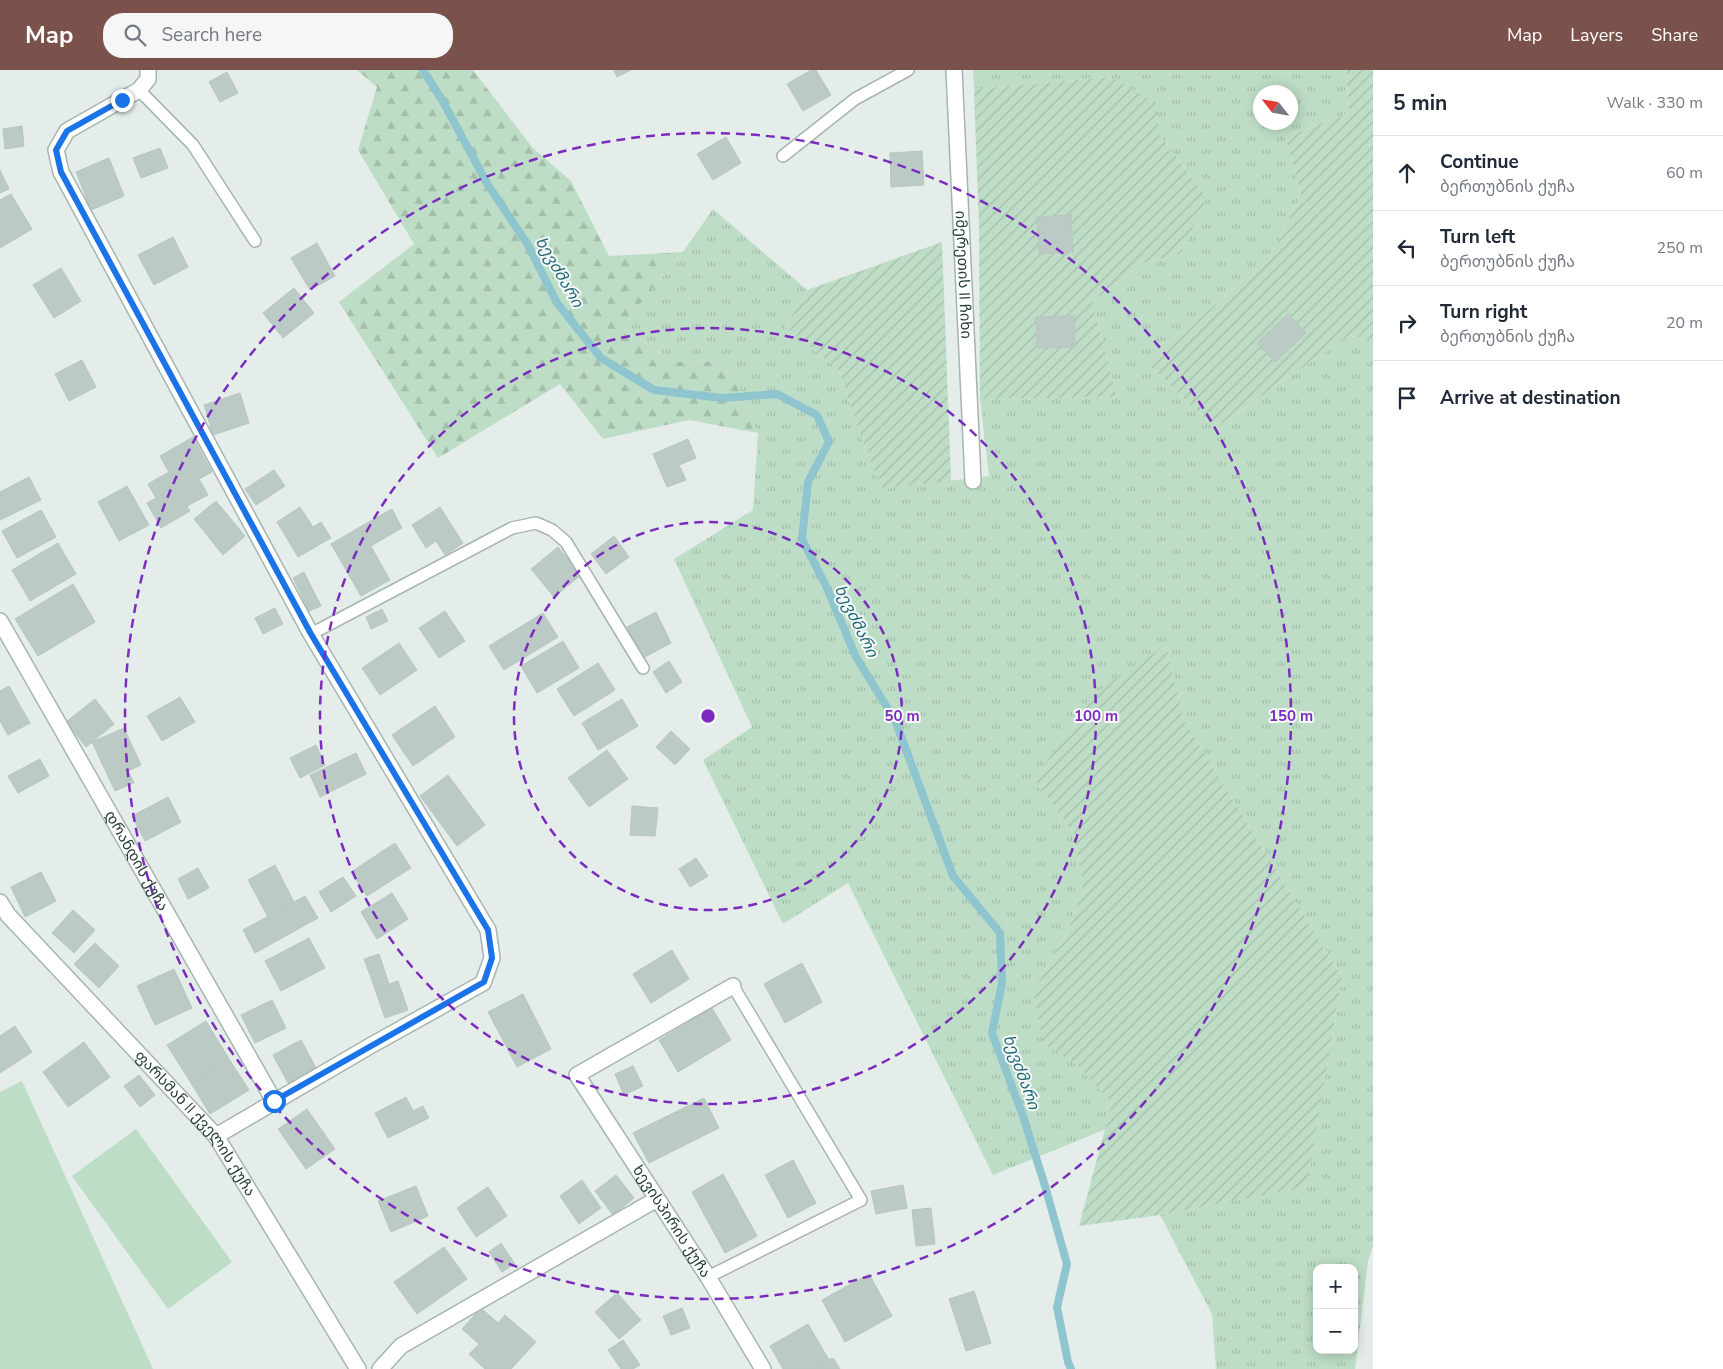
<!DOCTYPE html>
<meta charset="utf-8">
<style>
:root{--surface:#fff;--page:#f6f6f7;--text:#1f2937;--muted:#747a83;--line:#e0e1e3;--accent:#7b524b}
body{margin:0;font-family:"Nunito Sans","Noto Sans Georgian",sans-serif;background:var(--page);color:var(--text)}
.controls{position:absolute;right:15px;bottom:15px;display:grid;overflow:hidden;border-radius:10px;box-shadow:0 2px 12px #0003}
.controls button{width:45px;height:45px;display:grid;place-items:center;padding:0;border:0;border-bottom:1px solid var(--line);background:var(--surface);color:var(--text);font:25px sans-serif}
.compass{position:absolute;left:1253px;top:15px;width:45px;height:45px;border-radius:50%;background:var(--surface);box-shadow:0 2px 12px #0003;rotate:301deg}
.stop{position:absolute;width:15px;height:15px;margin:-11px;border:4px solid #1a73e8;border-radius:50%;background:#fff}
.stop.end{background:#1a73e8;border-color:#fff;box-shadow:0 1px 5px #0008}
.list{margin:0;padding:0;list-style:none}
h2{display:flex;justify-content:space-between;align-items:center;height:65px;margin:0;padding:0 20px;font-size:21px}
h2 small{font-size:16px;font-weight:400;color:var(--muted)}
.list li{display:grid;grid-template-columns:32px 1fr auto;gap:15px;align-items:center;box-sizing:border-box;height:75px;padding:0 20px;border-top:1px solid var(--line)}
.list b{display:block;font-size:19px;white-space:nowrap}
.list p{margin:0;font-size:16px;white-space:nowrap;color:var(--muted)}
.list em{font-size:16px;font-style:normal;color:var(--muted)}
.icon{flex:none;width:28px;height:28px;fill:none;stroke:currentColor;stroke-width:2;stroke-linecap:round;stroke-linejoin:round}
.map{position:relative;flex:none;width:1373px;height:1299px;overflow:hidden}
header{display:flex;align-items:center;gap:30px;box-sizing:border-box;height:70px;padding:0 25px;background:var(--accent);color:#fff}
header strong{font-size:24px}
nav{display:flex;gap:28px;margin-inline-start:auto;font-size:18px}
.search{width:350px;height:45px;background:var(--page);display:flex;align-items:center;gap:12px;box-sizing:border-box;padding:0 18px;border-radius:20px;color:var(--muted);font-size:19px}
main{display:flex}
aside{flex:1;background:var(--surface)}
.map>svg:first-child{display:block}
</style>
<header>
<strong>Map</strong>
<div class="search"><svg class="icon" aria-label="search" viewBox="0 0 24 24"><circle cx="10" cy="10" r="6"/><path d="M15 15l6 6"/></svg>Search here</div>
<nav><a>Map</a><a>Layers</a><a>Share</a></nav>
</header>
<main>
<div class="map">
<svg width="1373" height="1299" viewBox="0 0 1373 1299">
<defs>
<pattern id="grass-tufts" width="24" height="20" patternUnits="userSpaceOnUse" patternTransform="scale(1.25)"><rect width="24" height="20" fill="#beddc6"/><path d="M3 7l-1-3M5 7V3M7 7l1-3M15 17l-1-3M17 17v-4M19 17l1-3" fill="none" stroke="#a3bfab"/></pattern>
<pattern id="forest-firs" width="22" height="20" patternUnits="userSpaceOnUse" patternTransform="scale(1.25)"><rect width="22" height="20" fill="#beddc6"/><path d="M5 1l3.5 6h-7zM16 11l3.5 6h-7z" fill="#a3bfab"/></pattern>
<pattern id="garden-furrows" width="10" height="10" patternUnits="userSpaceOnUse" patternTransform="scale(1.25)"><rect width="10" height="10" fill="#beddc6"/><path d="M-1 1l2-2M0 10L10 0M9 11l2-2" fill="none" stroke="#a3bfab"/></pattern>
</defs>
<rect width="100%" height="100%" fill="#e4ede9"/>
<path fill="url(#grass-tufts)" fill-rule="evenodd" d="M973 0H1346L1349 43 1285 67 1301 124 1269 190 1146 292 1215 358 1350 265 1372 272 1373 270V1175L1368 1192 1355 1299H1216L1212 1244 1160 1145 1307 1116 1342 907 1184 650 1166 575 1034 709 1074 764 1083 817 1069 859 1033 921 1043 973 1076 994 1112 1033 1106 1059 993 1105 848 813 783 854 703 690 752 657 674 489 753 440 758 363 728 291 674 292 621 257 683 182 713 139 807 220 785 257 839 300 861 367 882 419 989 406 980 329 1117 327 1092 231 1144 193 1181 184 1207 128 1159 64 1110 7 974 19ZM1260 22H1290V52H1260ZM1317 1198H1354V1280H1317Z"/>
<path fill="url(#forest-firs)" d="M357 0H473L532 77 571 111 609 186 683 182 621 257 674 292 728 291 758 363 689 350 603 369 560 314 438 388 339 232 414 174 358 80 377 17Z"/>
<g fill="url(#garden-furrows)">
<path d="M1346 0H1373V270L1372 272 1350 265 1215 358 1146 292 1269 190 1301 124 1285 67 1349 43Z"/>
<path d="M1110 7 1157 33 1159 64 1207 128 1181 184 1144 193 1092 231 1117 327 980 329 979 158 974 19Z"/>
<path d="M942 172 951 411 882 419 861 367 839 300 785 257 807 220Z"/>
<path d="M1166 575 1184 650 1342 907 1307 1117 1160 1145 1079 1156 1112 1033 1076 994 1043 974 1033 921 1069 859 1083 817 1074 764 1034 709 1095 623Z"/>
</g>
<g fill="#beddc6">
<path d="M22 1011 153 1299H0V1022Z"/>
<path d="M136 1059 232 1192 168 1239 72 1106Z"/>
</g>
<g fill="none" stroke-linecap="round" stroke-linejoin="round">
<path stroke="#8fc5cf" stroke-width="8" d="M423 0 442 30 488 115 528 175 557 233 601 288 654 320 722 328 777 324 817 345 829 372 808 412 802 469 826 516 856 587 895 650 953 806 1000 863 1002 913 992 963 1023 1046 1045 1116 1067 1194 1057 1237 1068 1292 1071 1299"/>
</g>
<g fill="#bccac5" stroke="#b7c6c0">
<path d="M614 0H631L617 7Z"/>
<path d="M811 0H816L831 25 803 41 787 14Z"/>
<path d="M227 2 238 23 220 32 209 12Z"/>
<path d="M22 56 24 76 5 79 3 59Z"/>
<path d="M726 67 741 93 713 110 697 84Z"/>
<path d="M160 78 168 98 141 108 133 88Z"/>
<path d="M922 81 924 115 891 117 890 83Z"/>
<path d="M109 88 124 126 91 140 76 102Z"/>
<path d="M0 100 9 119 0 123Z"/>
<path d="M11 124 32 159 0 178V130Z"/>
<path d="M1071 145 1073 182 1039 184 1037 147Z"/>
<path d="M173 167 188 197 154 215 138 185Z"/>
<path d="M317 173 335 206 310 220 291 188Z"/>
<path d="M61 198 81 231 54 248 33 215Z"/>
<path d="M294 218 314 243 283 268 263 243Z"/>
<path d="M1288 244 1306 263 1275 292 1257 273Z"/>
<path d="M1074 246 1075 277 1037 278 1036 247Z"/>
<path d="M82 290 96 317 69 331 55 304Z"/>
<path d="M240 323 249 353 213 365 204 335Z"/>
<path d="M193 367 212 402 199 409 208 425 187 436 190 441 161 458 147 433 156 428 148 414 169 402 160 386Z"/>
<path d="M688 369 696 388 679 395 686 410 667 417 653 384Z"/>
<path d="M274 400 285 416 256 435 245 419Z"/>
<path d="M29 407 41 430 0 450V422Z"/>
<path d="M127 416 149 455 119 471 98 432Z"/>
<path d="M216 431 245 466 223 485 194 449Z"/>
<path d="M300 437 313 457 321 452 331 468 298 487 277 452Z"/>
<path d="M440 437 463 473 445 485 436 471 426 478 412 455Z"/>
<path d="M392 439 402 458 371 476 360 457Z"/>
<path d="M41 440 56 467 17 488 2 461Z"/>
<path d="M360 457 390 510 361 526 331 474Z"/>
<path d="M614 466 629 487 606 504 591 484Z"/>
<path d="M58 473 76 504 30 531 12 500Z"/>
<path d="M558 477 581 505 554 527 531 499Z"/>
<path d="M304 502 321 536 309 541 293 508Z"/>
<path d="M73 514 95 552 38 586 15 549Z"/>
<path d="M275 538 283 554 263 564 255 548Z"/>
<path d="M382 539 388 551 371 559 366 547Z"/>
<path d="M445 541 465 571 439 588 419 558Z"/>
<path d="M656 542 671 573 643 588 627 557Z"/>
<path d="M543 543 558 567 504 600 489 576Z"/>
<path d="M563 571 579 598 537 623 521 596Z"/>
<path d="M399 573 417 600 380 625 362 598Z"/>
<path d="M669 591 682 612 666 623 653 602Z"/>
<path d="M598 593 615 620 574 646 557 619Z"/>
<path d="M9 616 30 653 8 665 0 651V621Z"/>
<path d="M180 627 195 652 162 671 147 646Z"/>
<path d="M95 629 114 654 86 677 66 652Z"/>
<path d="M622 629 638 656 598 680 582 653Z"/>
<path d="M435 636 455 667 413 696 392 665Z"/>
<path d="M124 658 141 695 128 701 134 713 115 721 92 672Z"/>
<path d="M671 661 690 679 675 695 656 677Z"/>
<path d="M316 675 325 695 300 708 290 688Z"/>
<path d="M607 680 628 709 589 737 568 708Z"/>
<path d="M356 683 366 704 320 727 310 705Z"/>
<path d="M40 689 49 706 18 723 8 706Z"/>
<path d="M448 705 485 755 457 776 420 726Z"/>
<path d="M168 727 181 752 145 771 132 746Z"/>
<path d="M632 736 658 738 655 766 630 765Z"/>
<path d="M395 773 411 798 367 826 351 802Z"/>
<path d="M696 788 708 806 690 817 679 799Z"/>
<path d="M275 795 294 832 268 847 248 810Z"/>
<path d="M198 798 209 818 188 829 178 809Z"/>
<path d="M41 802 56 831 25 847 11 817Z"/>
<path d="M343 807 356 826 331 842 319 822Z"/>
<path d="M392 823 408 849 377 869 361 842Z"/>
<path d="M305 826 318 848 255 883 243 860Z"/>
<path d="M73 840 95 860 74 883 52 863Z"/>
<path d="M309 868 325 898 281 921 265 891Z"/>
<path d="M95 873 119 896 99 918 74 894Z"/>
<path d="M672 880 689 909 651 933 633 904Z"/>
<path d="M379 884 389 914 375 919 364 889Z"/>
<path d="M802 893 822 932 785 953 764 914Z"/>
<path d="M174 899 192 938 155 955 137 916Z"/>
<path d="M398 911 408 940 385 948 375 919Z"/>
<path d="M523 924 551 979 517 997 488 942Z"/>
<path d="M272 930 286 958 255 973 241 945Z"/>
<path d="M712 938 731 970 678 1002 659 970Z"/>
<path d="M206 951 229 989 191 1013 167 975Z"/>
<path d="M15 956 32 982 0 1003V966Z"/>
<path d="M301 970 316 998 288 1013 273 985Z"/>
<path d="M84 972 110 1007 68 1037 43 1002Z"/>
<path d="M229 989 249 1020 210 1044 191 1013Z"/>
<path d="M633 996 643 1016 624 1025 615 1004Z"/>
<path d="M139 1005 155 1025 140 1037 124 1016Z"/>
<path d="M406 1027 413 1041 423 1036 429 1048 388 1068 375 1043Z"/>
<path d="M704 1028 719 1058 649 1093 633 1063Z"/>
<path d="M307 1039 335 1079 306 1099 278 1059Z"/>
<path d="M793 1090 816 1133 788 1148 765 1105Z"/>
<path d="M723 1104 757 1166 725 1183 692 1122Z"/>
<path d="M616 1105 634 1128 613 1145 595 1121Z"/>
<path d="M582 1110 601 1138 579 1154 560 1126Z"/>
<path d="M903 1115 907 1138 876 1144 871 1121Z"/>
<path d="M416 1116 428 1146 391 1162 378 1131Z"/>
<path d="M488 1117 507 1146 476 1167 457 1138Z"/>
<path d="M931 1138 935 1174 916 1176 912 1140Z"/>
<path d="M501 1173 515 1194 502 1202 489 1182Z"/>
<path d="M444 1177 467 1209 417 1244 394 1212Z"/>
<path d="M869 1204 892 1246 845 1272 822 1230Z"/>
<path d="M974 1221 991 1273 966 1281 949 1229Z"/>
<path d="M617 1223 641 1250 619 1269 595 1242Z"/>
<path d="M481 1238 498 1253 505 1245 536 1272 511 1299H485L469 1284 479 1274 462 1259Z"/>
<path d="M682 1238 690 1258 671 1265 663 1246Z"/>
<path d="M808 1254 829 1290 813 1299H783L770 1276Z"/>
<path d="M623 1270 640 1295 633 1299H621L608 1280Z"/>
<path d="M833 1288 840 1299H813L829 1290Z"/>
</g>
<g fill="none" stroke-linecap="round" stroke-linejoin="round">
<g stroke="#a7b5b0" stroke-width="14">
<g id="service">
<path d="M139 20 193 75 255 171"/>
<path d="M783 86 855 29 908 0"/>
<path d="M311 564 512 458 536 453 552 460 566 472 643 598"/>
<path d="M708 1207 861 1130 733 916"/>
</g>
</g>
<g stroke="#a7b5b0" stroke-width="18">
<g id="minor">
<path d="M148 0V9L139 20 67 61 56 80 61 102 311 564 488 860 492 888 483 913 370 976 216 1066"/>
<path id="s1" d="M954 0 973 411"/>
<path id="s2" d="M0 551 274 1031"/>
<path id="s3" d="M0 832 8 845 216 1066 358 1299"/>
<path id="s4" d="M733 916 577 1005 708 1207 763 1299"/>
<path d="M380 1299 401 1276 657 1129"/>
</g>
</g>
<use href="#service" stroke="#fff" stroke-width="11"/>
<use href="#minor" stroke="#fff" stroke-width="15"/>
</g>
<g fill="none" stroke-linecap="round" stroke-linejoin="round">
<path stroke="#1a73e8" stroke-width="6" d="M122 30 67 61 56 80 61 102 311 564 488 860 492 888 484 912 274 1031"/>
</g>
<g fill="none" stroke="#7b2cbf" stroke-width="2.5" stroke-dasharray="9 6">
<circle cx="708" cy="646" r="194"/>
<circle cx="708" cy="646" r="388"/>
<circle cx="708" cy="646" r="583"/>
</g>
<g text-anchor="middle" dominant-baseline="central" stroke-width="4" stroke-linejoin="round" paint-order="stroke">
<g font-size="15" fill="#243e37" stroke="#f5f9f7">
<text stroke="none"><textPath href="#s1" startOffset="205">იმერეთის II ჩიხი</textPath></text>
<text stroke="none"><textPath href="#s2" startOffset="276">დრანდის ქუჩა</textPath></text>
<text stroke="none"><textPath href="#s3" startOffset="296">ფარსმან II ქველის ქუჩა</textPath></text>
<text stroke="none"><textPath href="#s4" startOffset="354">ხევისპირის ქუჩა</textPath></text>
</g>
<g font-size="16" font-style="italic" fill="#216977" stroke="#f5f9f7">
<text transform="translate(559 202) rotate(60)">ხევძმარი</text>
<text transform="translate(856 551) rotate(64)">ხევძმარი</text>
<text transform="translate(1021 1002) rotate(70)">ხევძმარი</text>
</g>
</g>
<circle cx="708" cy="646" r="8" fill="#7b2cbf" stroke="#f5f9f7" stroke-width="2.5"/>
<g font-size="15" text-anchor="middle" font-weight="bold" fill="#7b2cbf" stroke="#f5f9f7" stroke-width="4" stroke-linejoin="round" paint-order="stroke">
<text x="902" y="651">50 m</text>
<text x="1096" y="651">100 m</text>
<text x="1291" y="651">150 m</text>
</g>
</svg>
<div class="controls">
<button>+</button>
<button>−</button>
</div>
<svg class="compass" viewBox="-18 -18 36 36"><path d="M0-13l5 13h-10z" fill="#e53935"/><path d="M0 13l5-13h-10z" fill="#747a83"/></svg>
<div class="stop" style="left:274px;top:1031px"></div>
<div class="stop end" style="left:122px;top:30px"></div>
</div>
<aside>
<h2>5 min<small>Walk · 330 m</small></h2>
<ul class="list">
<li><svg class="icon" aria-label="ahead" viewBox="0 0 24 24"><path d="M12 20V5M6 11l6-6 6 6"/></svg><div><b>Continue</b><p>ბერთუბნის ქუჩა</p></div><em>60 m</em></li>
<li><svg class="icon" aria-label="left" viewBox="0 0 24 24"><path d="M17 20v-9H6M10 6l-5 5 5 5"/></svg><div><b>Turn left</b><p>ბერთუბნის ქუჩა</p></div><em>250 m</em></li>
<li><svg class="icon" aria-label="right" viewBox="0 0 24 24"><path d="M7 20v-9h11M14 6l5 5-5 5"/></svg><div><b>Turn right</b><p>ბერთუბნის ქუჩა</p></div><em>20 m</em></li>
<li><svg class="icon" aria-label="arrive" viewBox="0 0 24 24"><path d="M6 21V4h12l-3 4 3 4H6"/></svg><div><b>Arrive at destination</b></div></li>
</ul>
</aside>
</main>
